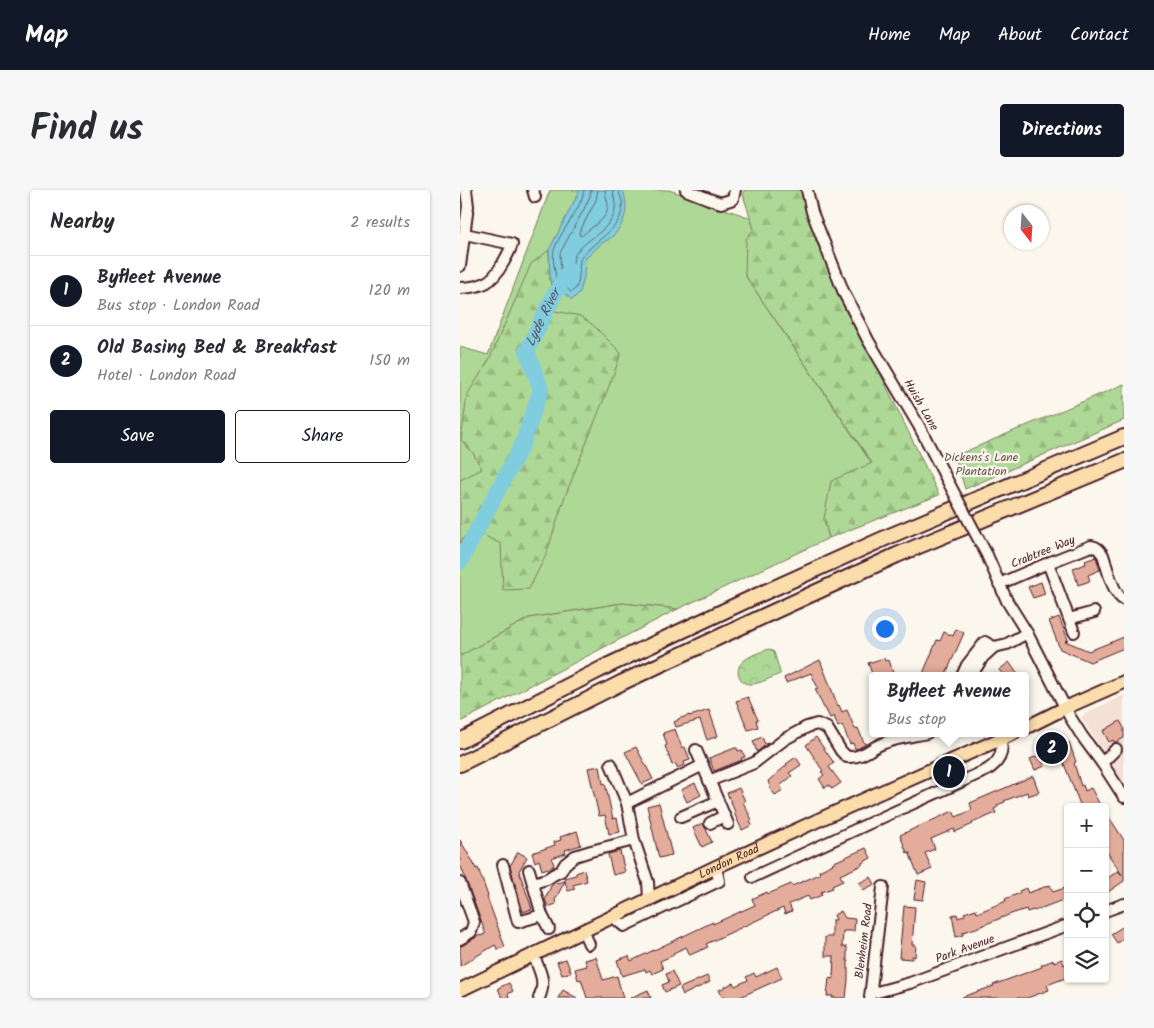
<!DOCTYPE html>
<meta charset="utf-8">
<style>
:root{--surface:#fff;--page:#f7f7f7;--text:#2b2b33;--muted:#7c7c81;--line:#e1e1e2;--accent:#111827}
body{margin:0;font-family:Kalam,sans-serif;background:var(--page);color:var(--text)}
.controls{position:absolute;right:15px;bottom:15px;display:grid;overflow:hidden;border-radius:5px;box-shadow:0 1px 4px #0004}
.controls button{width:45px;height:45px;display:grid;place-items:center;padding:0;border:0;border-bottom:1px solid var(--line);background:var(--surface);color:var(--text);font:25px sans-serif}
.compass{position:absolute;left:544px;top:15px;width:45px;height:45px;border-radius:50%;background:var(--surface);box-shadow:0 1px 4px #0004;rotate:163deg}
.you{position:absolute;left:424px;top:438px;width:18px;height:18px;margin:-12px;border:4px solid #fff;border-radius:50%;background:#1a73e8;box-shadow:0 0 0 8px #1a73e833}
.badge{display:grid;place-items:center;width:32px;height:32px;border-radius:50%;background:var(--accent);color:#fff;font-size:16px;font-weight:700}
.pin{position:absolute;translate:-50% -50%;border:2px solid #fff;box-shadow:0 1px 5px #0006}
.popup{position:absolute;left:409px;top:482px;width:160px;height:65px;box-sizing:border-box;display:grid;place-content:center;border-radius:5px;background:var(--surface);filter:drop-shadow(0 1px 4px #0005);font-size:16px;white-space:nowrap;color:var(--muted)}
.popup b{font-size:19px;color:var(--text)}
.popup::after{content:'';position:absolute;left:50%;top:100%;margin-left:-10px;border:10px solid transparent;border-top-color:var(--surface)}
.list{margin:0;padding:0;list-style:none}
h2{display:flex;justify-content:space-between;align-items:center;height:65px;margin:0;padding:0 20px;font-size:21px}
h2 small{font-size:16px;font-weight:400;color:var(--muted)}
.list li{display:grid;grid-template-columns:32px 1fr auto;gap:15px;align-items:center;box-sizing:border-box;height:70px;padding:0 20px;border-top:1px solid var(--line)}
.list b{display:block;font-size:19px;white-space:nowrap}
.list p{margin:0;font-size:16px;white-space:nowrap;color:var(--muted)}
.list em{font-size:16px;font-style:normal;color:var(--muted)}
.actions{display:flex;gap:10px;padding:15px 20px}
.actions a{flex:1;padding:11px 0;border:1px solid var(--accent);border-radius:5px;text-align:center;font-size:18px;color:var(--accent)}
.actions .main{background:var(--accent);color:#fff}
.icon{flex:none;width:28px;height:28px;fill:none;stroke:currentColor;stroke-width:2;stroke-linecap:round;stroke-linejoin:round}
.map{position:relative;flex:none;width:664px;height:808px;overflow:hidden;border-radius:5px}
header{display:flex;align-items:center;gap:30px;box-sizing:border-box;height:70px;padding:0 25px;background:var(--accent);color:#fff}
header strong{font-size:24px}
nav{display:flex;gap:28px;margin-inline-start:auto;font-size:18px}
.intro{display:flex;align-items:center;justify-content:space-between;box-sizing:border-box;height:120px;padding:0 30px}
h1{margin:0;font-size:35px}
.button{padding:12px 22px;border-radius:5px;background:var(--accent);color:#fff;font-size:18px;font-weight:700}
main{display:flex;gap:30px;padding:0 30px}
aside{flex:1;background:var(--surface);border-radius:5px;box-shadow:0 1px 4px #0004}
.map>svg:first-child{display:block}
</style>
<header>
<strong>Map</strong>
<nav><a>Home</a><a>Map</a><a>About</a><a>Contact</a></nav>
</header>
<div class="intro"><h1>Find us</h1><a class="button">Directions</a></div>
<main>
<aside>
<h2>Nearby<small>2 results</small></h2>
<ul class="list">
<li><span class="badge">1</span><div><b>Byfleet Avenue</b><p>Bus stop · London Road</p></div><em>120 m</em></li>
<li><span class="badge">2</span><div><b>Old Basing Bed &amp; Breakfast</b><p>Hotel · London Road</p></div><em>150 m</em></li>
</ul>
<div class="actions"><a class="main">Save</a><a>Share</a></div>
</aside>
<div class="map">
<svg width="664" height="808" viewBox="0 0 664 808">
<defs>
<pattern id="forest-firs" width="22" height="20" patternUnits="userSpaceOnUse" patternTransform="scale(1.25)"><rect width="22" height="20" fill="#aed895"/><path d="M5 1l3.5 6h-7zM16 11l3.5 6h-7z" fill="#97b981"/></pattern>
<pattern id="park-crowns" width="20" height="18" patternUnits="userSpaceOnUse" patternTransform="scale(1.25)"><rect width="20" height="18" fill="#aed895"/><path d="M2 6a3 3 0 1 1 6 0M12 15a3 3 0 1 1 6 0" fill="none" stroke="#97b981"/></pattern>
</defs>
<rect width="100%" height="100%" fill="#fbf7ec"/>
<filter id="ink" filterUnits="userSpaceOnUse"><feTurbulence type="fractalNoise" baseFrequency=".02" numOctaves="2"/><feDisplacementMap in="SourceGraphic" scale="10" xChannelSelector="R" yChannelSelector="G"/><feConvolveMatrix kernelMatrix="1 2 1 2 8 2 1 2 1" color-interpolation-filters="sRGB"/></filter>
<g filter="url(#ink)">
<path fill="#f4e0d4" d="M664 505V594L621 527 633 520Z"/>
<path fill="#aed895" stroke="#7c7c60" d="M90 0H209L291 28 294 39 285 85 412 274 364 329 369 348 218 419 162 413 69 428 0 466V157L28 165Z"/>
<g fill="url(#forest-firs)" stroke="#7c7c60">
<path d="M284 0H342L356 51 479 305 369 348 364 329 371 291 412 273 285 85 286 49 294 39 283 5Z"/>
<path d="M89 60 90 90 95 121 120 126 133 135 161 163 153 186 104 309 86 365 69 399 43 400 41 354 11 339 0 352V290L22 279 13 263 1 250 7 205 29 170 71 74Z"/>
<path d="M664 194V230L505 299 495 266Z"/>
<path d="M162 413 218 419 0 532V466L69 428Z"/>
</g>
<path fill="url(#park-crowns)" stroke="#7c7c60" d="M309 459 312 460 314 462 320 482V484C310 488 300 494 290 494 285 494 282 492 280 488 271 471 297 463 309 459Z"/>
<path fill="#80cddf" stroke="#6a8797" d="M120 0H163C169 19 166 32 152 47 149 49 146 51 142 53 136 58 131 64 125 69L124 87 120 102 112 110 90 90 89 60Z"/>
<g fill="none" stroke-linecap="round" stroke-linejoin="round">
<g stroke="#606573" stroke-width="1">
<path d="M124 0C122 19 100 41 94 60 92 68 95 80 96 88L111 102C122 97 118 80 120 70 121 65 127 61 130 58 144 45 165 34 162 11 161 7 159 4 159 0"/>
<path d="M131 0 130 6 124 19 100 63 101 85 109 92 112 90C114 81 111 70 116 63 127 48 153 39 155 19 156 13 153 7 153 0"/>
<path d="M138 0 136 10 119 43 120 46C124 45 126 42 130 39 138 33 147 28 148 17 148 11 145 6 145 0"/>
</g>
<path stroke="#80cddf" stroke-width="16" id="s1" d="M0 372 62 255 81 199 67 161 93 107 109 81"/>
</g>
<g fill="#e4ac9b" stroke="#4a1f2b">
<path d="M636 367 640 380 628 385 630 391 618 395 613 378 626 374 625 371Z"/>
<path d="M581 392 585 404 573 408 568 397Z"/>
<path d="M599 427 608 450 605 451 629 461 664 447V458L630 472 600 459 589 431Z"/>
<path d="M496 439 504 443 485 486H462L477 450 480 451 484 442 493 446Z"/>
<path d="M424 468 425 471 429 470 434 486H413L408 473Z"/>
<path d="M360 470 378 516 379 515 382 522 387 520 395 539 398 538 404 553H406V554L399 558 395 559 393 553 390 554 382 535 378 537 374 526 370 528 365 518H364L355 499 358 498 351 483 326 493 324 488Z"/>
<path d="M549 472 559 486H544L539 480Z"/>
<path d="M288 507 298 530H296L298 537 288 540 276 511Z"/>
<path d="M249 520 258 546 247 550 240 530 216 537 214 532 218 530V529L230 525V526Z"/>
<path d="M660 531 664 538V548L656 552H654L653 550 649 552 643 541Z"/>
<path d="M215 539 222 558 225 557 230 570 224 572 225 575 217 578 216 574 212 575 205 556 207 555 203 543Z"/>
<path d="M302 547 305 554 308 553 297 562 293 551Z"/>
<path d="M356 547 374 573 369 577 381 593 372 599 369 595 365 598 359 589 364 585 361 582 363 581 346 555Z"/>
<path d="M609 552 616 572 614 573 621 596 623 595 625 601 631 598 641 617H621L597 556Z"/>
<path d="M176 557 193 589 182 594 165 562Z"/>
<path d="M275 558H277L278 561 282 560 285 567 281 568 282 570 254 581 249 568Z"/>
<path d="M580 565 585 576 575 580 570 569Z"/>
<path d="M336 567 341 575 329 583 332 586 320 596 323 600 315 605 311 600 308 591 327 575 326 574Z"/>
<path d="M140 576 143 594 145 593 153 629 157 628 160 642 149 644 145 625 139 626 128 578Z"/>
<path d="M573 586 579 602 568 606 567 602 544 611 545 612 537 615 538 617 534 619 536 623 512 633 513 634 495 642 494 639 471 649 475 659 465 663 472 679 458 685 449 662 447 663 440 645 493 621 496 627 512 620 510 613Z"/>
<path d="M235 593 241 605 227 612 221 600Z"/>
<path d="M279 598 285 611 283 612 292 630 290 631 292 635 282 640 274 623 275 622 267 603Z"/>
<path d="M199 613 212 665 199 668 187 616Z"/>
<path d="M645 621 664 650V691L645 704V690L658 681 662 685 645 659Z"/>
<path d="M243 633 252 652 242 657 233 638Z"/>
<path d="M117 641 121 655 105 660 106 663 92 668 94 676 82 680 79 670 75 672 72 663 95 655 94 652 101 650 100 647Z"/>
<path d="M0 650 13 672 16 679 18 678 28 706 27 707 45 757 37 759 35 755 0 776V757L20 745V746L25 744V742L0 674Z"/>
<path d="M406 658 411 668 402 673V675L380 685 383 691 372 696 373 698 361 702 362 705 350 710 348 706 329 714 332 721 325 724 323 718 246 754 248 757 230 765 226 757 213 763 214 765 200 771 203 779 192 784 190 780 186 782 185 779 162 786 157 770 169 766 171 771 253 732V734L295 715 292 709 307 702 308 704 331 694 332 696 360 684 359 681 373 674 372 673Z"/>
<path d="M160 661 165 682 153 685 148 664Z"/>
<path d="M58 662 67 667 59 681 72 719 63 722 50 676Z"/>
<path d="M124 680 127 691 113 695 115 699 108 701 104 688 116 685V683Z"/>
<path d="M411 687 415 694 403 700 399 693Z"/>
<path d="M457 690 466 692 463 710 454 709Z"/>
<path d="M105 691 95 710 96 714 88 717 85 709 92 694Z"/>
<path d="M590 695 593 702 608 697V708L574 721 573 720 567 722 566 719 551 724 516 738 503 742V745L496 747 492 725 497 724 498 728 505 725 504 723 516 719 517 723 546 711 545 709 560 703 559 701 566 698 568 703Z"/>
<path d="M444 716 455 717 452 755H456L455 767 452 766V769L439 768Z"/>
<path d="M381 721 385 728 395 729 394 741H383L382 757H387V771H388V790L386 808H372L373 806H367L369 788 373 789 374 766H365V747H372V730H376L374 725Z"/>
<path d="M664 736V748L657 753 651 744Z"/>
<path d="M136 767 143 790 157 786 163 808H127L121 789 118 790 115 779 127 776 125 770Z"/>
<path d="M106 769 111 782 102 785 97 772Z"/>
<path d="M602 769 604 775 608 773V787L587 795 589 800 567 808H503L502 807 534 796 533 795 582 777 581 775 594 770V772Z"/>
<path d="M317 777 322 788 278 808H263L259 800 273 793 275 796 288 790 286 787 294 783 296 787Z"/>
<path d="M212 781 219 796 205 802 202 795 209 792 206 784Z"/>
<path d="M247 786 250 792 223 805 220 798Z"/>
<path d="M49 793 53 801 48 804 49 808H42L38 798Z"/>
<path d="M103 800 117 808H98Z"/>
<path d="M188 800 191 808H170Z"/>
</g>
<g fill="none" stroke-linecap="round" stroke-linejoin="round">
<g stroke="#4a1f2b" stroke-width="14">
<g id="minor">
<path d="M73 0 75 7"/>
<path d="M226 0 249 9 261 13 273 9 275 0"/>
<path d="M347 0 352 22 384 103 408 150 459 236 484 284"/>
<path d="M0 76 8 16 6 0"/>
<path d="M0 98C23 97 32 93 43 73 47 66 50 61 52 54L5 44"/>
<path d="M527 365 547 411 567 443 610 527 622 546 642 573 664 607"/>
<path d="M588 373 614 442"/>
<path d="M539 394 588 373 631 356C637 357 639 359 643 365 647 377 653 405 664 410"/>
<path d="M609 429 634 422"/>
<path d="M502 486 507 475 525 452 534 457"/>
<path d="M511 486 523 467 534 457 547 454 567 443"/>
<path d="M236 560 268 634"/>
<path d="M642 573 656 559"/>
<path d="M151 574 167 613 174 650 188 692 189 709"/>
<path d="M249 591 294 573 325 549 347 537 357 534 367 538 381 561 387 567C404 568 409 558 424 553 437 548 453 546 467 543"/>
<path d="M167 613 243 575"/>
<path d="M221 627 258 611"/>
<path d="M250 633 264 626"/>
<path d="M43 675 58 732 82 725"/>
<path d="M69 680 82 725 89 739"/>
<path d="M293 687 423 627 527 580C538 573 545 563 540 550"/>
<path d="M0 693 14 732 11 742 0 749"/>
<path d="M73 693 87 689 93 685 101 681 105 674 115 666 131 661 174 650"/>
<path d="M645 721 664 714"/>
<path d="M152 726 164 736 259 691 256 677"/>
<path d="M123 740 129 754"/>
<path d="M73 764C79 780 87 791 79 808"/>
<path d="M411 801 417 802 450 793 608 735"/>
<path d="M410 807 423 697"/>
</g>
</g>
<g stroke="#4a1f2b" stroke-width="16">
<g id="major">
<path d="M565 538 607 517 664 492"/>
<path id="s2" d="M0 800 256 677 365 627 554 543"/>
</g>
</g>
<g stroke="#4a1f2b" stroke-width="18">
<g id="highway">
<path d="M0 551 149 475 294 407 432 345 664 247"/>
<path d="M0 574 161 493 304 426 437 365 664 271"/>
</g>
</g>
<use href="#minor" stroke="#fbf7ec" stroke-width="10"/>
<use href="#major" stroke="#fbddab" stroke-width="12"/>
<use href="#highway" stroke="#fbddab" stroke-width="14"/>
<g stroke="#4a1f2b" stroke-width="14" stroke-linecap="butt">
<path id="minor-bridge" d="M484 284 527 365"/>
</g>
<use href="#minor-bridge" stroke="#fbf7ec" stroke-width="10"/>
</g>
</g>
<g text-anchor="middle" dominant-baseline="central" stroke-width="4.5" stroke-linejoin="round" paint-order="stroke">
<g font-size="12" fill="#4a1f2b" stroke="#fbf7ec">
<text transform="translate(461 215) rotate(60)">Huish Lane</text>
<text transform="translate(583 362) rotate(-22)">Crabtree Way</text>
<text stroke="none"><textPath href="#s2" startOffset="298">London Road</textPath></text>
<text transform="translate(404 751) rotate(-83)">Blenheim Road</text>
<text transform="translate(505 759) rotate(-20)">Park Avenue</text>
</g>
<g font-size="12" fill="#634d46" stroke="#fbf7ec">
<text x="521" y="267">Dickens's Lane<tspan x="521" dy="14">Plantation</tspan></text>
</g>
<g font-size="14" font-style="italic" fill="#5a5361" stroke="#fbf7ec">
<text stroke="none"><textPath href="#s1" startOffset="269">Lyde River</textPath></text>
</g>
</g>
</svg>
<div class="controls">
<button>+</button>
<button>−</button>
<button><svg class="icon" aria-label="locate" viewBox="0 0 24 24"><circle cx="12" cy="12" r="6"/><path d="M12 2v4M12 18v4M2 12h4M18 12h4"/></svg></button>
<button><svg class="icon" aria-label="layers" viewBox="0 0 24 24"><path d="M12 4l9 5-9 5-9-5zM3 14l9 5 9-5"/></svg></button>
</div>
<svg class="compass" viewBox="-18 -18 36 36"><path d="M0-13l5 13h-10z" fill="#e53935"/><path d="M0 13l5-13h-10z" fill="#7c7c81"/></svg>
<div class="you"></div>
<div class="pin badge" style="left:489px;top:582px">1</div>
<div class="popup"><b>Byfleet Avenue</b>Bus stop</div>
<div class="pin badge" style="left:592px;top:558px">2</div>
</div>
</main>
